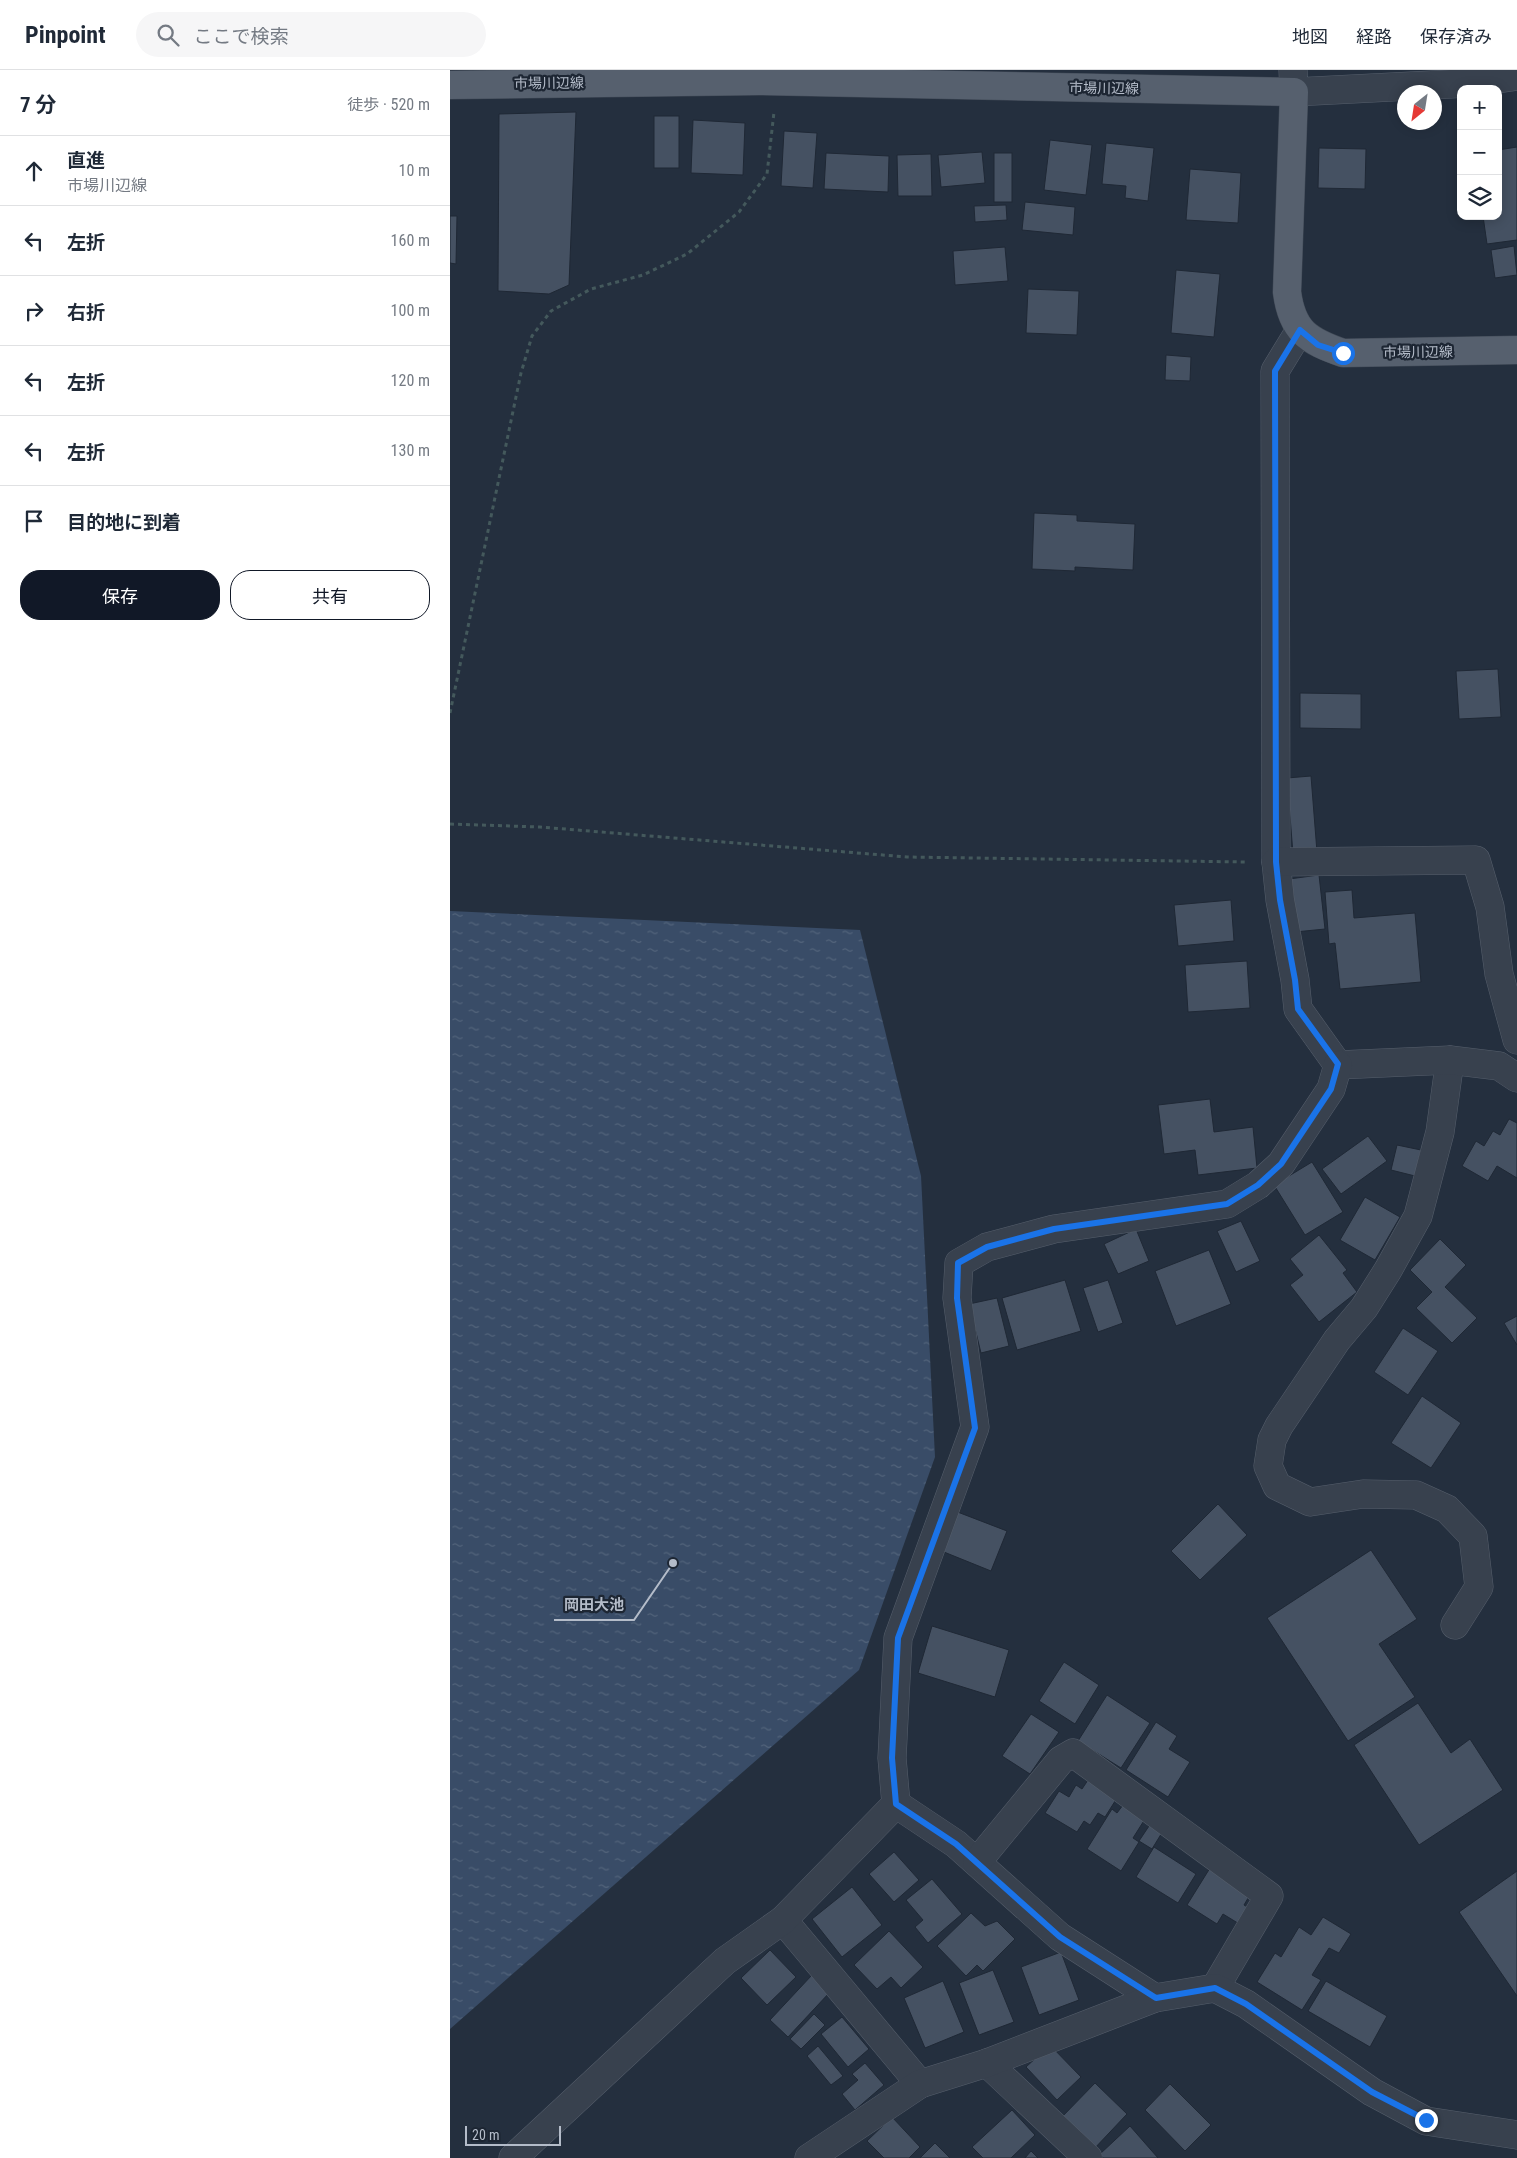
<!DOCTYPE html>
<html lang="ja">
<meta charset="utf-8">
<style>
:root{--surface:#fff;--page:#f6f6f7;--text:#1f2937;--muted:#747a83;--line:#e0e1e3;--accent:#111827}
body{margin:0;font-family:"Roboto Condensed","Noto Sans JP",sans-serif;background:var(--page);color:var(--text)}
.controls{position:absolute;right:15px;top:15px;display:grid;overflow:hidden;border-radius:10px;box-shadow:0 2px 12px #0003}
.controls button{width:45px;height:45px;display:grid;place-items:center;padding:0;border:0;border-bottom:1px solid var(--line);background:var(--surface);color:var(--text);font:25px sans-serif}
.compass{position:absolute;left:947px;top:15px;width:45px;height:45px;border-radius:50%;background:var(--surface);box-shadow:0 2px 12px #0003;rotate:210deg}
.scale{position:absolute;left:15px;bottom:12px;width:96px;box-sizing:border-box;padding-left:5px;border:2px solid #b4bcc9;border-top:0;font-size:14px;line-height:18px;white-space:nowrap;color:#b4bcc9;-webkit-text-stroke:4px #1d2633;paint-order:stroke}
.stop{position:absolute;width:15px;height:15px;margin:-11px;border:4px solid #1a73e8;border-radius:50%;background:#fff}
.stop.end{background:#1a73e8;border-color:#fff;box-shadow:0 1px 5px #0008}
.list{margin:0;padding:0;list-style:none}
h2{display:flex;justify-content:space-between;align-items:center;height:65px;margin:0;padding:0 20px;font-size:21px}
h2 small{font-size:16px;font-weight:400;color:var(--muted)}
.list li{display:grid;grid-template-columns:32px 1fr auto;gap:15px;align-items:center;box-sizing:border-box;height:70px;padding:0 20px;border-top:1px solid var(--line)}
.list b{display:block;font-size:19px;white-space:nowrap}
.list p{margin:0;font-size:16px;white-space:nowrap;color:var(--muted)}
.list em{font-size:16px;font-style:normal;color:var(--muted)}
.actions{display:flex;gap:10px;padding:15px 20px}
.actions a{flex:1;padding:11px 0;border:1px solid var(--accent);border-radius:20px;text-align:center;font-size:18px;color:var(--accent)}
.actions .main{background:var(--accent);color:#fff}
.icon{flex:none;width:28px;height:28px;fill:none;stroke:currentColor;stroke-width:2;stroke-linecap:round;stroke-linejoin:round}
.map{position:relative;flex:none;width:1067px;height:2088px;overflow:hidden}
header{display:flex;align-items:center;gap:30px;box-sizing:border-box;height:70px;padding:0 25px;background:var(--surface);border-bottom:1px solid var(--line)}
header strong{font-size:24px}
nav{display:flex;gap:28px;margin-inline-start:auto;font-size:18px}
.search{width:350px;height:45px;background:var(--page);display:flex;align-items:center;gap:12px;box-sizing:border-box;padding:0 18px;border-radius:28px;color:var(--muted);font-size:19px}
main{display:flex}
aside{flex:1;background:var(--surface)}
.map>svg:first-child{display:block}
</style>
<header>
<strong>Pinpoint</strong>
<div class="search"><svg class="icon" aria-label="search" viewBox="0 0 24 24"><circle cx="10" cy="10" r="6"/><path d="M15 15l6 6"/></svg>ここで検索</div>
<nav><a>地図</a><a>経路</a><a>保存済み</a></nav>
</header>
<main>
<aside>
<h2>7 分<small>徒歩 · 520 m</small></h2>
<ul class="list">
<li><svg class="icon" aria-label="ahead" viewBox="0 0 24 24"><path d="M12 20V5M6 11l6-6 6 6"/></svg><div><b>直進</b><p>市場川辺線</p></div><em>10 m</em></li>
<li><svg class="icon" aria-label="left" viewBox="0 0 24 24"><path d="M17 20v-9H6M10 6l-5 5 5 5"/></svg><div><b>左折</b></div><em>160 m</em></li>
<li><svg class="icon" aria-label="right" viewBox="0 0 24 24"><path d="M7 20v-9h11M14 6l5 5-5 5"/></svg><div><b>右折</b></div><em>100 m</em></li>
<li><svg class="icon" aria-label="left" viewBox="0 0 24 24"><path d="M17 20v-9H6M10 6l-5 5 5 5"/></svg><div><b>左折</b></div><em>120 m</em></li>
<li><svg class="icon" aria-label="left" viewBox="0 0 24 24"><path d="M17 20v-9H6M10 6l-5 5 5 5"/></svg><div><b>左折</b></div><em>130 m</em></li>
<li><svg class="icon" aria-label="arrive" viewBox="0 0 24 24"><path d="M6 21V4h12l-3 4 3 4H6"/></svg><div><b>目的地に到着</b></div></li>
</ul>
<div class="actions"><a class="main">保存</a><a>共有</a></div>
</aside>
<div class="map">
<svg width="1067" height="2088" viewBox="0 0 1067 2088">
<defs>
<pattern id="water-ripples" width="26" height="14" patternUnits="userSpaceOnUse" patternTransform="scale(1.25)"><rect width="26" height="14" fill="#394c67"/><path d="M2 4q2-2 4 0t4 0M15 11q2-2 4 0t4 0" fill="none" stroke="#53647b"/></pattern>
</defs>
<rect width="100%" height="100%" fill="#242f3e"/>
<path fill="url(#water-ripples)" d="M0 841 410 860 471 1106 485 1387 409 1600 0 1959Z"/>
<g fill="#455162" stroke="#1f2835">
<path d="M126 42 119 215 99 224 48 221 49 44Z"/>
<rect x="204" y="46" width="25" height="52"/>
<path d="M243 50 295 53 293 105 241 103Z"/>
<path d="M334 61 367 63 363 118 331 116Z"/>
<path d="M600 70 642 75 636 125 594 120Z"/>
<path d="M656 73 704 78 698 131 675 128 676 116 652 114Z"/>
<path d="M1067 77V170L1037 174 1033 146H1048V80Z"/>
<path d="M869 78 916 79 915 119 868 118Z"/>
<path d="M532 82 535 113 491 117 488 85Z"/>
<path d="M376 83 439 86 438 122 374 119Z"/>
<rect x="544" y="83" width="18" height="49"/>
<path d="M481 84 482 126H448L447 85Z"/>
<path d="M740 99 791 103 788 153 736 150Z"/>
<path d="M575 132 625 137 623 165 572 160Z"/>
<path d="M556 135 557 150 525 152 524 136Z"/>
<path d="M0 146H7L6 194 0 193Z"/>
<path d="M1064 176 1067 205 1045 208 1041 180Z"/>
<path d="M555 177 558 211 505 215 503 181Z"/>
<path d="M726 200 770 204 764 267 721 263Z"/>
<path d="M578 219 629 221 627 265 576 263Z"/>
<path d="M716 285 741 287 740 311 715 310Z"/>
<path d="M584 443 627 445V451L685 454 683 500 625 497V501L582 499Z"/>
<path d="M1048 599 1051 647 1009 649 1006 601Z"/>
<path d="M850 623 911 624V659L850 658Z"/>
<path d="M861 706 867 782 843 784 837 708Z"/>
<path d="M869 805 875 859 845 862 839 809Z"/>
<path d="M902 820 904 848 965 843 971 912 890 919 885 873 879 874 875 822Z"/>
<path d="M781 830 784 871 728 876 724 835Z"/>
<path d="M797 891 800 938 738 942 735 895Z"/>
<path d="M760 1029 764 1062 803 1057 807 1098 748 1105 745 1080 714 1084 708 1035Z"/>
<path d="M1059 1049 1067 1053V1108L1047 1096 1038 1111 1012 1096 1026 1071 1034 1076 1043 1061 1050 1065Z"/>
<path d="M918 1066 937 1091 891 1124 872 1099Z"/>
<path d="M947 1075 971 1080 965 1106 941 1100Z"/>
<path d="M862 1092 893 1142 855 1165 824 1115Z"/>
<path d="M915 1127 950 1147 925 1190 890 1170Z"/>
<path d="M791 1151 810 1191 786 1202 767 1161Z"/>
<path d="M686 1159 699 1191 668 1204 654 1174Z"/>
<path d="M869 1165 897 1200 893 1203 907 1222 869 1252 840 1215 853 1205 840 1189Z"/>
<path d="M990 1169 1016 1195 995 1217 1027 1248 1002 1273 966 1238 982 1222 960 1200Z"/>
<path d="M759 1180 781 1234 726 1256 705 1201Z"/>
<path d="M615 1210 631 1261 567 1280 552 1228Z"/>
<path d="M658 1210 673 1253 648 1262 633 1218Z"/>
<path d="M547 1228 559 1276 531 1283 519 1234Z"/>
<path d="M1067 1246V1275L1054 1253Z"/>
<path d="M953 1258 988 1281 958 1325 924 1302Z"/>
<path d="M972 1326 1011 1353 981 1398 941 1373Z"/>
<path d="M768 1434 797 1465 750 1510 721 1481Z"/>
<path d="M505 1441 557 1461 541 1501 489 1480Z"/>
<path d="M921 1480 967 1549 929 1574 965 1627 898 1671 817 1548Z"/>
<path d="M482 1556 559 1580 545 1627 468 1603Z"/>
<path d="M614 1592 649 1615 625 1654 589 1631Z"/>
<path d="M657 1625 700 1653 671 1698 628 1671Z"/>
<path d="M968 1633 1001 1683 1020 1669 1053 1720 969 1775 904 1675Z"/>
<path d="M581 1644 609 1662 580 1704 552 1686Z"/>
<path d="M706 1652 727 1666 719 1679 740 1692 718 1727 676 1700Z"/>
<path d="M638 1710 667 1728 655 1747 648 1743 640 1755 634 1751 627 1762 595 1743 609 1721 619 1727 626 1715 632 1719Z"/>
<path d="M673 1735 695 1749 683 1768 689 1772 671 1801 637 1779 662 1739 667 1743Z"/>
<path d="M701 1753 713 1761 702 1779 689 1771Z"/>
<path d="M704 1777 746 1804 728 1833 686 1807Z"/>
<path d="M444 1782 469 1810 444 1832 419 1804Z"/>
<path d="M760 1798 801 1823 794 1835 801 1839 791 1855 773 1844 767 1854 737 1835Z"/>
<path d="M1067 1801V1926L1009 1842Z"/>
<path d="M482 1809 512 1844 478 1873 465 1857 473 1850 456 1830Z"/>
<path d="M402 1817 432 1855 392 1887 362 1849Z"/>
<path d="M521 1843 535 1856 547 1851 565 1869 533 1901 527 1895 516 1906 487 1876Z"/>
<path d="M873 1847 901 1864 889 1883 879 1878 862 1905 871 1910 852 1940 807 1912 825 1883 831 1887 849 1857 861 1865Z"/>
<path d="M439 1861 473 1897 451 1918 441 1907 427 1919 404 1895Z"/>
<path d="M320 1880 346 1907 317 1935 291 1908Z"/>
<path d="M611 1882 629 1930 589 1945 571 1897Z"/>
<path d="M543 1900 564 1952 529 1965 509 1913Z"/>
<path d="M362 1905 380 1922 338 1967 320 1950Z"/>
<path d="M493 1911 514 1962 475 1978 454 1928Z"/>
<path d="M876 1911 937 1946 920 1977 858 1941Z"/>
<path d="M364 1944 375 1955 351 1979 340 1969Z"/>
<path d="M392 1947 419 1979 398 1997 371 1964Z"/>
<path d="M600 1975 631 2007 607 2030 576 1997Z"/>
<path d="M368 1976 393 2006 381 2015 357 1986Z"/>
<path d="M415 1993 434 2015 405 2040 392 2024 408 2010 402 2004Z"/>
<path d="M645 2013 677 2044 643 2080 610 2049Z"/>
<path d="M720 2014 761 2055 735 2081 695 2040Z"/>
<path d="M562 2040 585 2065 561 2088H533L522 2077Z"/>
<path d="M442 2047 470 2077 459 2088H434L417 2071Z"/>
<path d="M680 2056 708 2088H653L650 2084Z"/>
<path d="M485 2073 500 2088H470Z"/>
<path d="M581 2081 588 2088H575Z"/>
</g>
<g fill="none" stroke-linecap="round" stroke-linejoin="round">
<g stroke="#565f6c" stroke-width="29">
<g id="minor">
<path d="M843 0 844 22 1020 13 1067 6"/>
<path d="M850 260 825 301 826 792 830 830 845 910 848 939 888 995"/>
<path d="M826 792 1026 790 1040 837 1049 904 1067 970"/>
<path d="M1000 990 990 1062 968 1146 938 1200 914 1238 887 1270 829 1356 822 1370 818 1396 827 1416 860 1432 913 1424 966 1425 997 1439 1023 1466 1029 1517 1005 1555"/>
<path d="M888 995 1000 990 1049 996 1067 1008"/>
<path d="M446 1734 506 1774 610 1867 705 1928"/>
<path d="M527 1792 611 1690 623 1683 819 1826 765 1918"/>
<path d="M333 1850 470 2014"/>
<path d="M537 1993 638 2088"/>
<path d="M63 2088 275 1891 333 1850 446 1734 442 1688 448 1568 525 1357 507 1228 509 1193 537 1177 604 1159 777 1134 808 1115 831 1094 881 1019 888 995"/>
<path d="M359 2088 470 2014 537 1993 705 1928 765 1918 796 1934 922 2022 976 2051 1067 2065"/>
</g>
</g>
<g stroke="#414a57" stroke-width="29">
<path id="major" d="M0 15 309 11 844 22 837 222C842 261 858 271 893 283L1067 280"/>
</g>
<g stroke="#44595c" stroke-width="3" stroke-dasharray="4 4" stroke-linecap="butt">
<path d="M0 643 71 303 82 266 101 241 141 219 193 205 237 184 289 142 317 104 324 42"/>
<path d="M0 754 90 757 457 787 796 792"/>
</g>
<use href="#minor" stroke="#38414e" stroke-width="28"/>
<use href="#major" stroke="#56606e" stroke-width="28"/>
</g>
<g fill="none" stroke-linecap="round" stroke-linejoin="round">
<path stroke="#1a73e8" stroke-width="6" d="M893 283 868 275 850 260 825 301 826 792 830 830 845 910 848 939 888 994 881 1019 831 1094 808 1115 777 1134 604 1159 537 1177 508 1193 507 1228 525 1358 448 1568 442 1688 446 1734 506 1774 610 1867 706 1928 765 1918 796 1934 922 2022 976 2050"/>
</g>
<g text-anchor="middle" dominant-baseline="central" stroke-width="4.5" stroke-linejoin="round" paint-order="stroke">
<g font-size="14" fill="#b4bcc9" stroke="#1d2633">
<text transform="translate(99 13) rotate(-1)">市場川辺線</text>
<text transform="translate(654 18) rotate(1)">市場川辺線</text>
<text transform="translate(968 282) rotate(-1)">市場川辺線</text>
</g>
</g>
<path fill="none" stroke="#b4bcc9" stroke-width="2" d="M223 1493L184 1550H104"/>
<circle fill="#b4bcc9" stroke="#1d2633" stroke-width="2" cx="223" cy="1493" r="5"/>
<g font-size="15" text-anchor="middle" font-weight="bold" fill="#b4bcc9" stroke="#1d2633" stroke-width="4.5" stroke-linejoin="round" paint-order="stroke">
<text x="144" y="1540">岡田大池</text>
</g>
</svg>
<div class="controls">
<button>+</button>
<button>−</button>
<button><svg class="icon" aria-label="layers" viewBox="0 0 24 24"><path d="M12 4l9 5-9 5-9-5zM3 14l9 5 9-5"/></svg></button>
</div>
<svg class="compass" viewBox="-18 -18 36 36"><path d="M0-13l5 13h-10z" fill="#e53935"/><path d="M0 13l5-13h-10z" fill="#747a83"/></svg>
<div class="scale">20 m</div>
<div class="stop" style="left:893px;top:283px"></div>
<div class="stop end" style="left:976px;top:2050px"></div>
</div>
</main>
